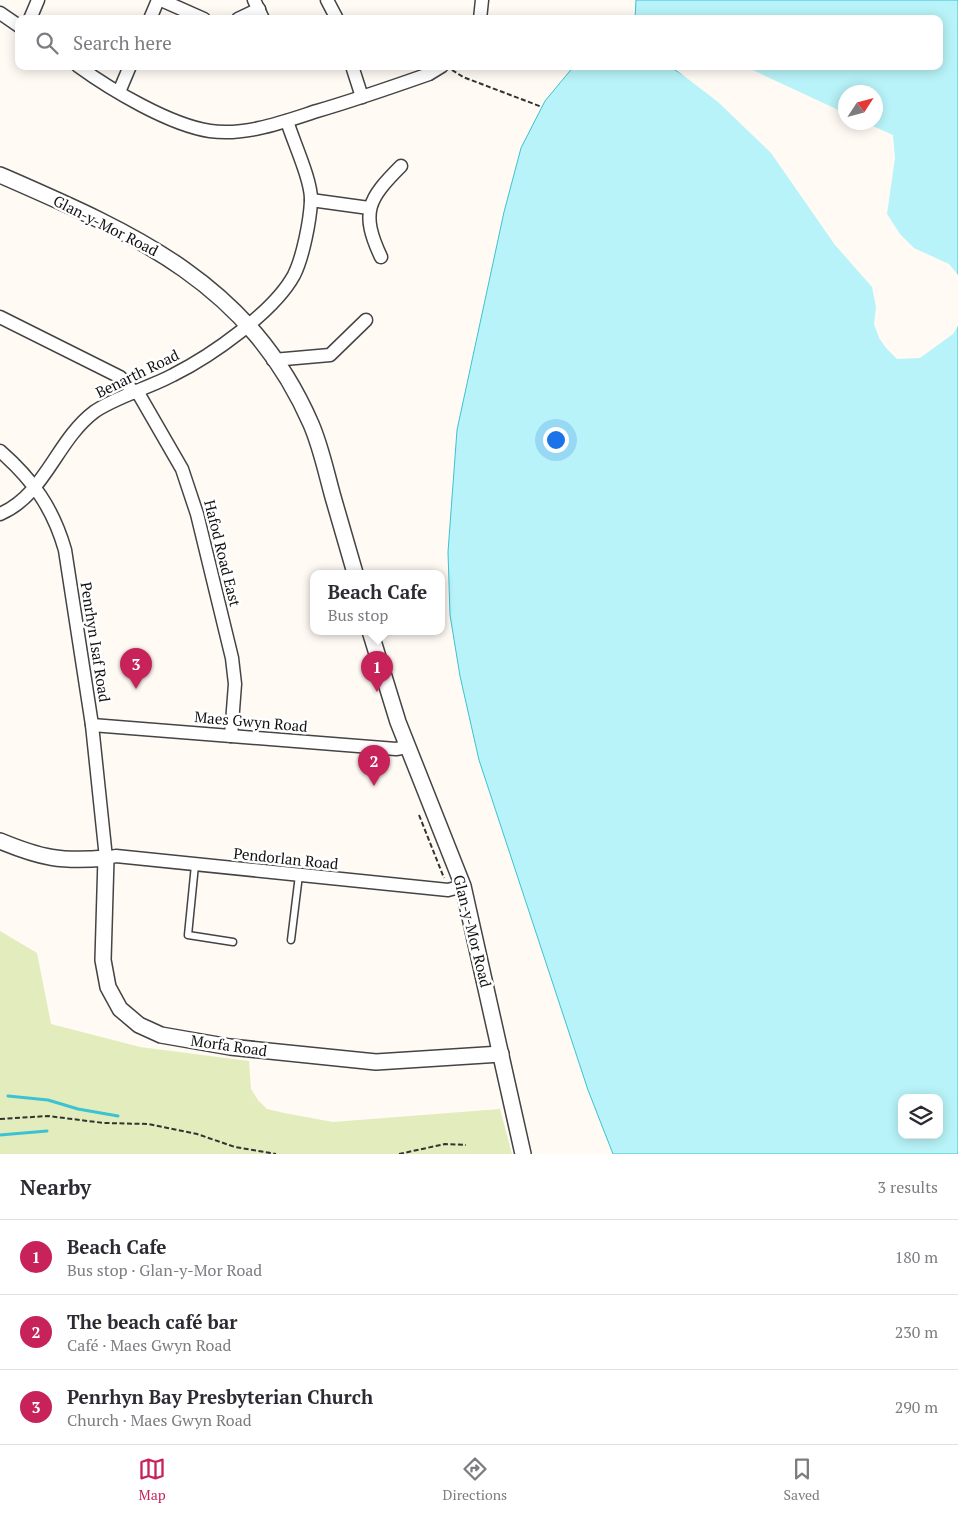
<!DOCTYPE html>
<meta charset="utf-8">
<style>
:root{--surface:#fff;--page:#f7f7f7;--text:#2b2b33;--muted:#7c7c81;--line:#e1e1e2;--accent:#c7235a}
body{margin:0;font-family:"PT Serif",serif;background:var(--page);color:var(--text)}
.controls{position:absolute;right:15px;bottom:15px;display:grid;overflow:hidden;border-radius:10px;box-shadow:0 2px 12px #0003}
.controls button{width:45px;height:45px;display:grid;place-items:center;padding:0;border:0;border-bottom:1px solid var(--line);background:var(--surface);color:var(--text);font:25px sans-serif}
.compass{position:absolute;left:838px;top:85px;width:45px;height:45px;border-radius:50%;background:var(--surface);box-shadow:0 2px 12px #0003;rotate:54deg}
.you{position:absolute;left:555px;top:439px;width:18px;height:18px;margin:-12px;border:4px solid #fff;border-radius:50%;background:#1a73e8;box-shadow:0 0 0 8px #1a73e833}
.badge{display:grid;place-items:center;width:32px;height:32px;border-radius:50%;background:var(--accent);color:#fff;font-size:16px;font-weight:700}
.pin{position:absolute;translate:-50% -41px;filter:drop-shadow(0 1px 2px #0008)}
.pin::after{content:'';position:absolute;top:26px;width:18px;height:15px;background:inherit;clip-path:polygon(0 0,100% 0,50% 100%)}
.popup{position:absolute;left:310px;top:570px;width:135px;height:65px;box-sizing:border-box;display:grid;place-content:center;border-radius:10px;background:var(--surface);filter:drop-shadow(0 1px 4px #0005);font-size:16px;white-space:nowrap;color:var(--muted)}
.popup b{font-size:19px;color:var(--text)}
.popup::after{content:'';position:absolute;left:50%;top:100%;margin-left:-10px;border:10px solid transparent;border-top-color:var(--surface)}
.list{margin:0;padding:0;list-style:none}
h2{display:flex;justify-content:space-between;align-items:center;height:65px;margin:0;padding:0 20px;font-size:21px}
h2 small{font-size:16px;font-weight:400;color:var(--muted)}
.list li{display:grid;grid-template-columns:32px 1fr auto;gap:15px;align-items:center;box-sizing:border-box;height:75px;padding:0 20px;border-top:1px solid var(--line)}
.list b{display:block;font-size:19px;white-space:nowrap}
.list p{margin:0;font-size:16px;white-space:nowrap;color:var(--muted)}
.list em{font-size:16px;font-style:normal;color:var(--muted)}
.icon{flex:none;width:28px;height:28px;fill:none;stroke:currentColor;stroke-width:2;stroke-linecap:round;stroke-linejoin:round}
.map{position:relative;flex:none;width:958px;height:1154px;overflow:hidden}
.search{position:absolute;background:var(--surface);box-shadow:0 2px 12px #0003;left:15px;right:15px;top:15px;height:55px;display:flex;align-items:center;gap:12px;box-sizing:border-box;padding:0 18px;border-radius:10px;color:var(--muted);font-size:19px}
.sheet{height:290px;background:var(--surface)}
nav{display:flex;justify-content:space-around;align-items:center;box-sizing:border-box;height:70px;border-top:1px solid var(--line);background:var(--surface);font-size:14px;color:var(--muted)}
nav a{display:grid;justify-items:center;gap:2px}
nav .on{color:var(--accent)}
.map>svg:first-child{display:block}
</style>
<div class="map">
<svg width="958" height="1154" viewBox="0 0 958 1154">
<rect width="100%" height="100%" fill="#fffaf4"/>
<path fill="#e3ecbc" d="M0 931 37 953 51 1024 140 1047 249 1061 251 1089 258 1100 267 1109 284 1113 333 1122 500 1109 512 1154H0Z"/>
<path fill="#b7f3f8" stroke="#3cc2d2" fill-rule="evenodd" d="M636 0H958V1154H613L588 1090 479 760 460 676 450 615 448 552 457 430 504 212 521 148 545 101 574 66H668L718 95 816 199 880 273 885 271 849 172 752 100 688 66H939V19H635ZM846 92H876V122H846ZM902 1098H939V1135H902Z"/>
<path fill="#fffaf4" d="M671 66 719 93 782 144 818 198 881 270V263L864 235 847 174 796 138 750 102 685 66H744L845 113 846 122 866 123 893 135 895 158 887 214 900 234 914 248 949 264 958 275V326L953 334 920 358 897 359 886 348 879 338 874 324 876 307 872 287 835 245 771 153 718 102Z"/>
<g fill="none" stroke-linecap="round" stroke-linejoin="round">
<g stroke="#3cc2d2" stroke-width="3">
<path d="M8 1096 48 1100 78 1109 118 1116"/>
<path d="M0 1135 47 1131"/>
</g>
<g stroke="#444" stroke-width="9">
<g id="service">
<path d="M195 865 188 935 233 942"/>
<path d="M291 940 299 875"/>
</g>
</g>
<g stroke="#444" stroke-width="15">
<g id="minor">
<path d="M161 0 204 19"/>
<path d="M254 0 263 19"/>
<path d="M327 0 337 19"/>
<path d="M0 13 19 26"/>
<path d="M30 19 38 0"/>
<path d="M150 19 158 0"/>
<path d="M238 19 259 9"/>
<path d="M480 19 482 0"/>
<path d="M78 66C111 90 170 125 210 131 246 136 283 122 317 111 355 100 392 87 429 74L442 66"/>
<path d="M352 66 362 97"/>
<path d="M119 92 130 66"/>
<path d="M311 200 369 208"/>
<path d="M381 257C360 212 368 199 401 166"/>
<path d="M0 317 120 377 135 393"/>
<path d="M273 360 330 355 366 320"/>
<path d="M137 391 182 469 197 514 232 658 235 684 231 736"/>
<path d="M0 451C33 480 53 508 65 550L92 725 106 858 116 856 448 890 463 886"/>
<path d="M0 514C45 495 56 441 94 412 113 398 151 387 173 375 211 356 274 312 294 275 303 257 310 221 311 201 312 181 293 141 287 121"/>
<path d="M92 725 396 749 407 747"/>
</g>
</g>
<g stroke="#444" stroke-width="18">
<g id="tertiary">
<path d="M0 175C133 233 249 282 311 424 321 447 326 472 333 497 340 522 348 548 355 573"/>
<path d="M370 631 398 722 463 886 523 1154"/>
<path d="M0 841C41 858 61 862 106 858L103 960 108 987 120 1009 139 1025 161 1035 230 1047 376 1062 501 1054"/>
</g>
</g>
<g stroke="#333" stroke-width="2" stroke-dasharray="5 2.5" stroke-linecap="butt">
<path d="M452 70 463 77 542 107"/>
<path d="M419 815 444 878"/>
<path d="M0 1119 48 1116 104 1123 148 1124 197 1134 235 1147 276 1154"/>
<path d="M399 1154 445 1144 466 1145"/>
</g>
<use href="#service" stroke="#fff" stroke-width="6"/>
<use href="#minor" stroke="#fff" stroke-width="12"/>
<use href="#tertiary" stroke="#fff" stroke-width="15"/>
</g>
<g text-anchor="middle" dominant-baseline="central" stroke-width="5" stroke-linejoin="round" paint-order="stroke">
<g font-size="15" fill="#111" stroke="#fff">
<text transform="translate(106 225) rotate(27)">Glan-y-Mor Road</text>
<text transform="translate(137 373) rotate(-26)">Benarth Road</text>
<text transform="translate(223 553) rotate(76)">Hafod Road East</text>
<text transform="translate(96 642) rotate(81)">Penrhyn Isaf Road</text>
<text transform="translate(251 721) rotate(5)">Maes Gwyn Road</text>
<text transform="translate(286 858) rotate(6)">Pendorlan Road</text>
<text transform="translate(473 931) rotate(76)">Glan-y-Mor Road</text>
<text transform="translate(229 1045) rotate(8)">Morfa Road</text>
</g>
</g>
</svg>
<div class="controls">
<button><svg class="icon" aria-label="layers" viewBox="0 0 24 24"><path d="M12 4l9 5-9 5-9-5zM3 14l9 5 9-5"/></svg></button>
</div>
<svg class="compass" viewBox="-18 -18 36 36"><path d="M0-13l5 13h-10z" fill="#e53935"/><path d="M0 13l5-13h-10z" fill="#7c7c81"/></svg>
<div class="you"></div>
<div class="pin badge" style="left:377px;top:692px">1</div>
<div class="popup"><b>Beach Cafe</b>Bus stop</div>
<div class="pin badge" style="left:374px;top:786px">2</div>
<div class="pin badge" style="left:136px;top:689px">3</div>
<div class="search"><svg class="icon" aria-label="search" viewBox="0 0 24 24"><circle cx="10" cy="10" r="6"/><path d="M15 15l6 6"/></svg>Search here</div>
</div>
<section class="sheet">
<h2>Nearby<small>3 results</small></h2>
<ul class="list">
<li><span class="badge">1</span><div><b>Beach Cafe</b><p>Bus stop · Glan-y-Mor Road</p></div><em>180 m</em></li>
<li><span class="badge">2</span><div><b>The beach café bar</b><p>Café · Maes Gwyn Road</p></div><em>230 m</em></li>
<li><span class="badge">3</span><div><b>Penrhyn Bay Presbyterian Church</b><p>Church · Maes Gwyn Road</p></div><em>290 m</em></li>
</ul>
</section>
<nav>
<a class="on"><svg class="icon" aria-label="map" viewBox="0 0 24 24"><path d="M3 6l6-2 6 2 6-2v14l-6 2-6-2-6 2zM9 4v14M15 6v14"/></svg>Map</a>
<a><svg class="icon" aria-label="directions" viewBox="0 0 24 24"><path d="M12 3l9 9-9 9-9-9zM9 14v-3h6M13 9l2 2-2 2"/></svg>Directions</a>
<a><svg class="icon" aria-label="saved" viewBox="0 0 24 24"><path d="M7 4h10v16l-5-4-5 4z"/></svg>Saved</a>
</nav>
